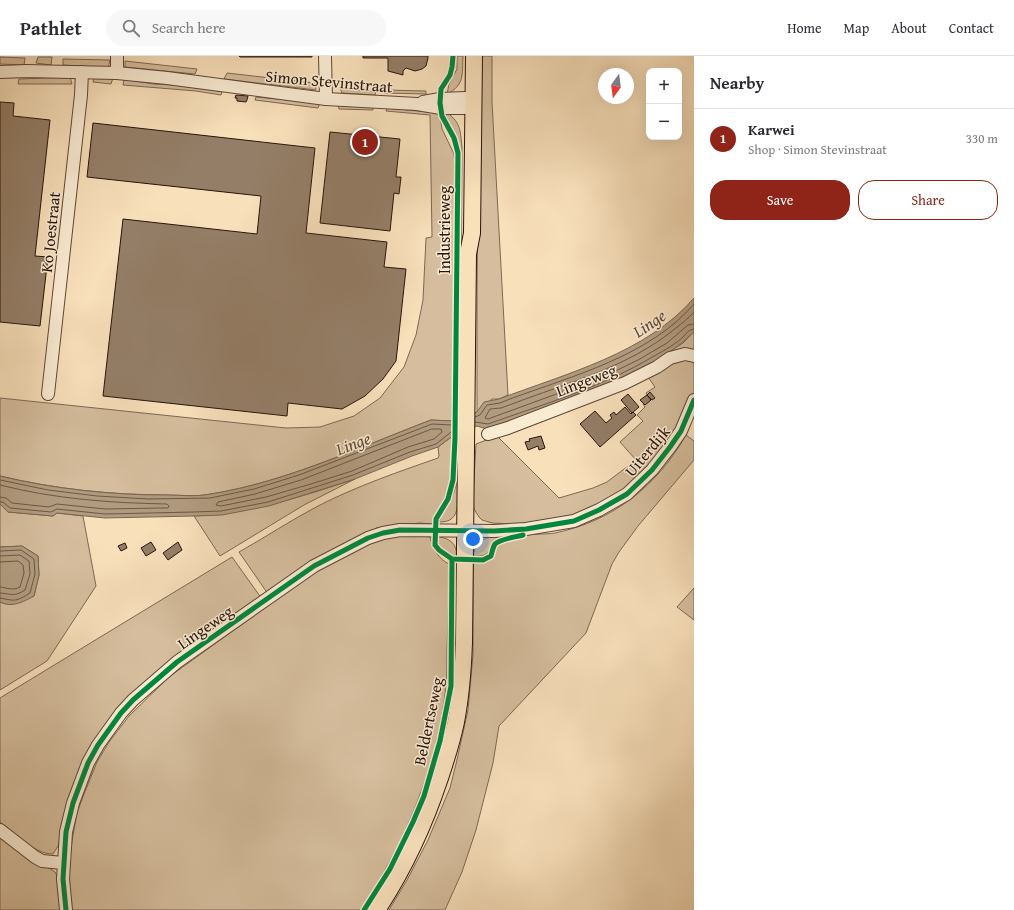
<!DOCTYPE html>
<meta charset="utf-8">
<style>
:root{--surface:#fff;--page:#f7f7f7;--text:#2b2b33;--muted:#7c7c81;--line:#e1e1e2;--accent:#8f2418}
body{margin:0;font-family:"Gentium Book Plus",serif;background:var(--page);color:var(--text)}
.controls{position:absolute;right:12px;top:12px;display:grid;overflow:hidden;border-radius:8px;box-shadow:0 4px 16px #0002}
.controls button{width:36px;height:36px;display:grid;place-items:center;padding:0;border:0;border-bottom:1px solid var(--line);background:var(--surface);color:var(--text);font:20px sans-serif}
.compass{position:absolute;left:598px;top:12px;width:36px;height:36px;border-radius:50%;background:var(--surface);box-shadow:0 4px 16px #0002;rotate:194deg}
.you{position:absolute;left:473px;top:483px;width:14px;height:14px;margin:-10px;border:3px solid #fff;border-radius:50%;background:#1a73e8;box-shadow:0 0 0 6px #1a73e833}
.badge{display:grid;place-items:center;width:26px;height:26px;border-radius:50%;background:var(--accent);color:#fff;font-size:13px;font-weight:700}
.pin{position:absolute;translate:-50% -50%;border:2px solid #fff;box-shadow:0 1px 4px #0006}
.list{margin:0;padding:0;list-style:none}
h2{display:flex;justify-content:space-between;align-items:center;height:52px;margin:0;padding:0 16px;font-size:17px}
h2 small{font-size:13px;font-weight:400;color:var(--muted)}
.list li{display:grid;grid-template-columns:26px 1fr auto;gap:12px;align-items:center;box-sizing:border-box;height:60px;padding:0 16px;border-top:1px solid var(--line)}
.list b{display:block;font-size:15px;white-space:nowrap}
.list p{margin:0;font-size:13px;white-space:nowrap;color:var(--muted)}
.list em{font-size:13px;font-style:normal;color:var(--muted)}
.actions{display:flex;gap:8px;padding:12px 16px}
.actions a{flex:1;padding:9px 0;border:1px solid var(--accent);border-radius:16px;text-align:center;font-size:14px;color:var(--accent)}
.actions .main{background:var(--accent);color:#fff}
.icon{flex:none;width:22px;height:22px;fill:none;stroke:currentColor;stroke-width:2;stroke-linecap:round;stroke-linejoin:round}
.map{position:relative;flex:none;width:694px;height:854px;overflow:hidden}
header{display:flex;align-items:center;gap:24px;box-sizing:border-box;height:56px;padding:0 20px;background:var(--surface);border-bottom:1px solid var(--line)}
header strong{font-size:19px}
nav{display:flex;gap:22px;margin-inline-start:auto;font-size:14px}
.search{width:280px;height:36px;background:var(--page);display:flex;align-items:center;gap:10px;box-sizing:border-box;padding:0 14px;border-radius:22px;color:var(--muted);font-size:15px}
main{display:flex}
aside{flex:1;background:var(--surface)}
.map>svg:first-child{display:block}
</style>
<header>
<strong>Pathlet</strong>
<div class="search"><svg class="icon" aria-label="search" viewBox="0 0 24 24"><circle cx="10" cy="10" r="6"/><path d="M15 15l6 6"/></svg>Search here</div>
<nav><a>Home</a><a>Map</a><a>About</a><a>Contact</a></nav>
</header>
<main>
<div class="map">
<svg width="694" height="854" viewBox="0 0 694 854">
<rect width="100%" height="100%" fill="#f8e0bb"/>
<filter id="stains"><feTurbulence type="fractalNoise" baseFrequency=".005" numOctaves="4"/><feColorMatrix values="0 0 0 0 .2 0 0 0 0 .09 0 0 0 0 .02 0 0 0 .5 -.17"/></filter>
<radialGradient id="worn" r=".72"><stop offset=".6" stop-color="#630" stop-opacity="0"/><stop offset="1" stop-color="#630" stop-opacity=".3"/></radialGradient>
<g fill="#d5bd9d" stroke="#7e6854">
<path d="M457 0H463C462 18 465 29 447 38L449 28 457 13Z"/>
<path d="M479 0H492V46L508 339 499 343H492L477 356V237Z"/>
<path d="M0 1 25 2 24 9 0 8Z"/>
<path d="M38 1H52L51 9 36 7Z"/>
<path d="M63 3 110 4 108 12 63 9Z"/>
<path d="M125 5 197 13 195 18 125 11Z"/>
<path d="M227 17 315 27 316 34 224 23Z"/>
<path d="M70 21 72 28H18L19 23Z"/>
<path d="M94 22H113L111 28 93 26Z"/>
<path d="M124 23 153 28 195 30 222 36 221 39 196 35 123 29Z"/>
<path d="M340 32 376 36 375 39 342 37Z"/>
<path d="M385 34 426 35V38L384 37Z"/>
<path d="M256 41 320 47 318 52 255 44Z"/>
<path d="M338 48 373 51V54L339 53Z"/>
<path d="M387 52 438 57 440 60 442 73 454 98 456 115 452 365 431 364C360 391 286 426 211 438 197 441 182 439 168 439 112 439 55 433 0 420V342L286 372 320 371 354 360 380 342 404 311 416 279 423 244 426 182 432 181 430 59 386 55Z"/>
<path d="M444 55C461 65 460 74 462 91L461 339H458L459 103 457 85Z"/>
<path d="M694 276V297L672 294 683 287Z"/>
<path d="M681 303 694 305V336L687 356 676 380 635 428 580 459 527 469 492 467 482 464 479 461 474 453 473 441 476 388 497 380 559 442 593 432 607 426 636 404 620 386 643 365 637 359 645 351 643 348 649 342 646 337 655 331 648 321Z"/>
<path d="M454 379 452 426 450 433 432 468 420 467 376 472 371 479 268 538 239 496C266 481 291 464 318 450 357 430 398 416 438 402L439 400 438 391Z"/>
<path d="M686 379 694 385V404L638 470 619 496 612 508 586 577 499 670 493 707 476 774 462 816 445 854H389L407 824 428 784 450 732 456 708 468 654 473 599V504L488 503 491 500 498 488C501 487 504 487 507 486 510 485 512 482 515 481 525 477 543 479 555 477 613 465 657 430 686 379Z"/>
<path d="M460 380 458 450C455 462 451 466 439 466 442 455 450 447 454 436 460 419 459 398 460 380Z"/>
<path d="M355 423 304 449 220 500 194 460C251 457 301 441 355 423Z"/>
<path d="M0 448 8 456 53 460 57 457 83 460 96 530 47 605 0 634V546L6 548 34 540 39 519 38 500 22 490 0 491Z"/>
<path d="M406 478 430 481C433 492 438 503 449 508 449 537 448 565 447 593 447 605 447 618 446 630 437 711 406 786 360 854H71L69 829 70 799 73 779 77 757 84 738 97 706 109 686 129 660 169 621 314 516 372 484Z"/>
<path d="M509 479 507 482 495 486C488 497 488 501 473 500 477 479 491 481 509 479Z"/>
<path d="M436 481C449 481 457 487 457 501 446 499 437 493 436 481Z"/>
<path d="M232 501 262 543 123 651 68 755 58 790 53 798C34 798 15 778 0 766V642Z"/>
<path d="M694 532V564L677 551Z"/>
<path d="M0 780 55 816 57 820 62 854H0Z"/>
</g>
<g fill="#b19b7f" stroke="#7a6551">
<path d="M694 242V276C659 310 611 328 565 345 539 354 513 363 487 373L477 370 454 379 438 391 412 400 355 423 269 450 222 459 194 460 105 462 57 457 53 460 8 456 0 448V420C54 433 110 439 165 439 180 439 196 441 211 438 286 426 360 391 431 364L452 365 477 356 484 346 499 343C565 318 647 297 694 242Z"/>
<path d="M22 490 38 500 39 519 34 540C23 546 12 552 0 546V491Z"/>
</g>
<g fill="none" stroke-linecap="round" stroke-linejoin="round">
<g stroke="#6c5845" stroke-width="1">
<path d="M694 256C689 262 682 267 676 272 629 311 567 327 512 348L501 352 490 353 485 362 488 363 603 321 638 304 667 287 688 269 694 268"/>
<path d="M475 361 480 359 487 349 500 347 510 343C572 320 650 300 694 248"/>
<path d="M475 366 488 368C544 348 603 331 654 300 665 294 676 288 684 280 687 276 689 274 694 273"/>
<path d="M432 373H441L442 376 434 383 408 391 352 415 311 428 266 441 221 450 216 449 218 446 255 438 301 424Z"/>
<path d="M0 424 48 434 97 440 148 443 210 442 254 433 299 419 432 368 452 369 457 367"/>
<path d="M0 429C55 443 111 447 167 448L169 450 168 452H161L105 453 57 448 49 451 12 447 6 442 0 441"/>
<path d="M0 446H3L10 452 51 456 57 453 105 458 194 456 221 455 268 446 353 419 410 396 436 388 451 376 457 373"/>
<path d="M0 495 21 494 34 503 35 518 30 537C16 546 15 545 0 542"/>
<path d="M0 500 20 499 29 505 30 518 25 534C14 541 12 538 0 537"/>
<path d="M0 506 18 505 23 509 24 517 20 531C13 535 8 532 0 531"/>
</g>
</g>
<g fill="#947e67" stroke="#28140b">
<path d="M239 0H312V1H240Z"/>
<path d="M363 0H428V2L426 10 422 13 415 15 406 12 403 15V19L388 15V2H363Z"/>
<path d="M236 39 248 40 247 44 246 46 237 45V42H235Z"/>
<path d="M0 46 14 47 13 60 50 64 35 200 48 201 40 270 0 266Z"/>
<path d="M93 67 315 92 306 177 387 186 384 211 406 213 396 305 383 323 365 340 342 353 288 347 287 360 103 340 123 163 257 178 261 140 87 121Z"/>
<path d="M330 76 400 83 396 121H401L399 138 394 137 390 175 320 167Z"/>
<path d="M650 336 655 342 652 344 647 339Z"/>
<path d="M628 338 639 351 632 357 621 344Z"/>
<path d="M647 339 651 344 645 349 640 344Z"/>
<path d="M625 351 631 358 633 356 636 359 600 391 580 368 595 355 606 367 612 362 610 359 614 356 616 359Z"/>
<path d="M541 380 545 392 539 394 538 390 528 394 525 386 530 385 529 383Z"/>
<path d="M151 486 156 494 146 500 141 492Z"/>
<path d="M178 486 182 494 168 504 163 497Z"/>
<path d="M125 487 127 492 121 495 118 490Z"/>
</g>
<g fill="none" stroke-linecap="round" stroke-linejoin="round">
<g stroke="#5c4737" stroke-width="14">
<g id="minor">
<path d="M325 0 326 43"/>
<path d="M0 16 26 15 117 17 167 22 326 43 417 48 441 52H464L473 46"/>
<path d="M117 17V0"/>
<path d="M423 46 440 43 465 42 473 46"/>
<path d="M48 338 81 39 82 16"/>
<path d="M488 378 508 372 625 327 657 311 670 302 685 298 694 300"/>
<path d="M0 774 35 801 42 805 63 807"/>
<path d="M66 854 63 823 66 776 73 747 88 707 98 689 121 657 133 644 177 606 314 510 368 482 383 477 400 474 494 475 526 473 574 465 599 454 627 438 652 414 670 391 681 375 694 344"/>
</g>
</g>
<g stroke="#28140b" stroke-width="18">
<path id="major" d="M377 854C405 812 424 770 440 722 446 704 452 685 456 666 461 640 463 614 464 587L468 198 472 177 474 0"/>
</g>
<use href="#minor" stroke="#faebd3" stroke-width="12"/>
<use href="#major" stroke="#f8e0bb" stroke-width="16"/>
<g stroke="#faebd3" stroke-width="8">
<g id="cycleway">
<path d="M453 0 452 11 450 19 441 33 440 47 442 60 454 82 458 97 455 382 453 424 448 443 436 463 435 489 439 494 452 503 483 504 491 500C492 496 493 491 495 488 500 483 516 481 523 479"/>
<path d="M66 854 63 823 66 776 73 747 88 707 98 689 121 657 133 644 177 606 314 510 368 482 383 477 400 474 494 475 526 473 574 465 599 454 627 438 652 414 670 391 681 375 694 344"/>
<path d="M364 854 390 813 413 766 424 740 440 685 451 630 452 503"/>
</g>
</g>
<use href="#cycleway" stroke="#00873e" stroke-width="5"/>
</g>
<g text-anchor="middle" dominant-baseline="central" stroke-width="3" stroke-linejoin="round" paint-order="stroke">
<g font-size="16" fill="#28140b" stroke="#faebd3">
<text transform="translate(329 25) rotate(5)">Simon Stevinstraat</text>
<text transform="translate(444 174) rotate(-90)">Industrieweg</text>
<text transform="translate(50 176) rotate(-84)">Ko Joestraat</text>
<text transform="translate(586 324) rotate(-21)">Lingeweg</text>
<text transform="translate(647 395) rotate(-50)">Uiterdijk</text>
<text transform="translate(205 571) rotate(-35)">Lingeweg</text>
<text transform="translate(428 665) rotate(-78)">Beldertseweg</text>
</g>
<g font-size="17" font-style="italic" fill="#5f4a39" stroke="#faebd3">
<text transform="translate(649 267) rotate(-34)">Linge</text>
<text transform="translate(353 387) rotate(-21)">Linge</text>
</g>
</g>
<rect width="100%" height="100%" filter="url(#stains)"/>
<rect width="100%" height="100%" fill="url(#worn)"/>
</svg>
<div class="controls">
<button>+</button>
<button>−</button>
</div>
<svg class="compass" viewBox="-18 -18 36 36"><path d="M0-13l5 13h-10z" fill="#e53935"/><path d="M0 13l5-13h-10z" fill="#7c7c81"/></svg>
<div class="you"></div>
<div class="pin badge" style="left:365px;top:86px">1</div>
</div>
<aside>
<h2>Nearby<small></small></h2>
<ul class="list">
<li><span class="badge">1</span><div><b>Karwei</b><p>Shop · Simon Stevinstraat</p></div><em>330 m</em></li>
</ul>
<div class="actions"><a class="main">Save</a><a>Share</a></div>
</aside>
</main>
